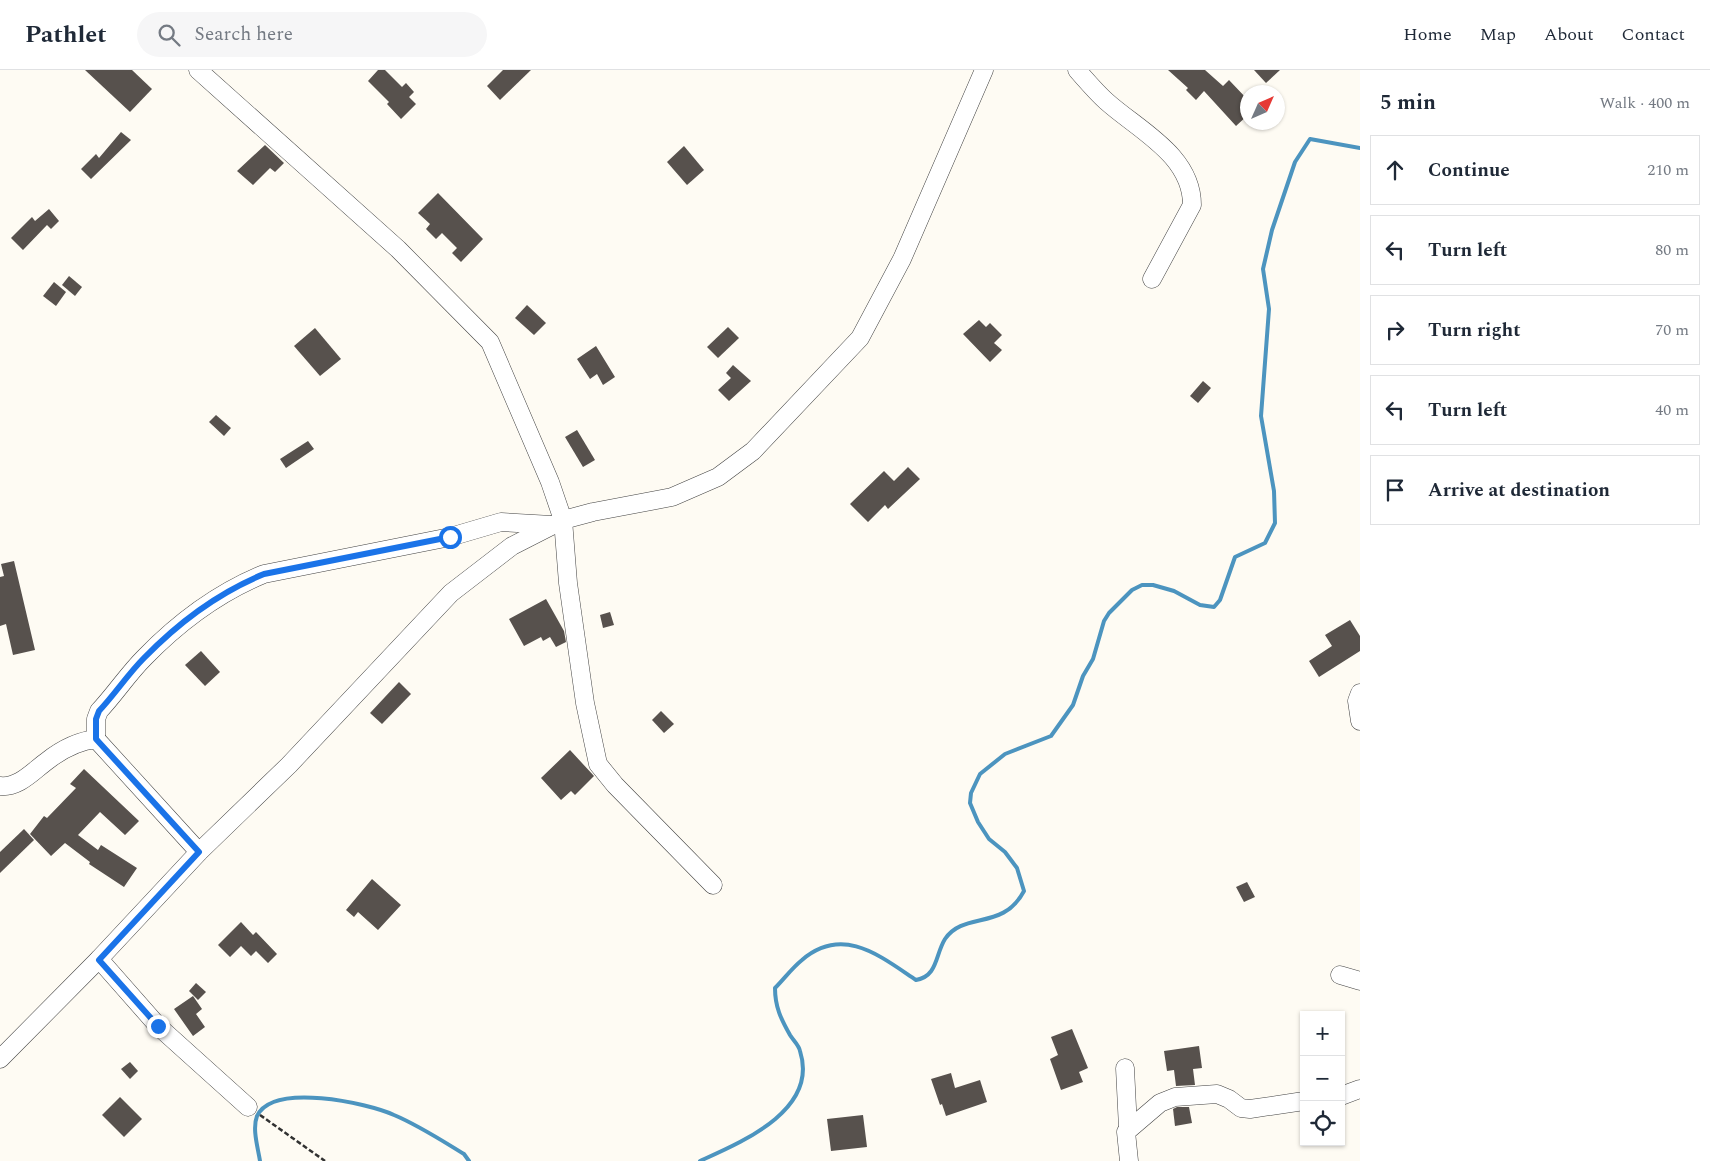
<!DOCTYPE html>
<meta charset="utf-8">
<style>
:root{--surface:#fff;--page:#f6f6f7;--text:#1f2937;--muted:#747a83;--line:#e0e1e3}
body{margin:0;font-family:Spectral,serif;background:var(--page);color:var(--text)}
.controls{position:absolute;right:15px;bottom:15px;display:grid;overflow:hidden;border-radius:0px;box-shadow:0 1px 4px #0004}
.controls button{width:45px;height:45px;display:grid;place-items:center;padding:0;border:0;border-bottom:1px solid var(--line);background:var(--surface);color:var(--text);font:25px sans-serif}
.compass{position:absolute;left:1240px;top:15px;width:45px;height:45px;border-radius:50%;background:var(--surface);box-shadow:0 1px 4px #0004;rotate:45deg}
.stop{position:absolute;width:15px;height:15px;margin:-11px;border:4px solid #1a73e8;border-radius:50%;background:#fff}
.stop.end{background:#1a73e8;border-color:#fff;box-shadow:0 1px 5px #0008}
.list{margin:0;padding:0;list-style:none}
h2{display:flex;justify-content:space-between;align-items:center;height:65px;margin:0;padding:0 20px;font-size:21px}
h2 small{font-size:16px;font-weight:400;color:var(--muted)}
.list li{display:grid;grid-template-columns:32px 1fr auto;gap:15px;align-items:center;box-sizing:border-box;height:70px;margin:0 10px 10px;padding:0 10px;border:1px solid var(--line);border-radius:0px}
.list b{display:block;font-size:19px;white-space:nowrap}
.list em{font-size:16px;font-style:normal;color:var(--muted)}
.icon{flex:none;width:28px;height:28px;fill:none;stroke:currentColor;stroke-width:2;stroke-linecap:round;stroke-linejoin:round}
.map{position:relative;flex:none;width:1360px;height:1091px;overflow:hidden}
header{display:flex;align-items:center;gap:30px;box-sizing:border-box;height:70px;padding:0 25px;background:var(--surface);border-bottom:1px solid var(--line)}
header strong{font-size:24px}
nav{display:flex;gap:28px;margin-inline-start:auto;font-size:18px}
.search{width:350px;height:45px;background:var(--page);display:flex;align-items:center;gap:12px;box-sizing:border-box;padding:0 18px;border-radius:28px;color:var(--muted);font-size:19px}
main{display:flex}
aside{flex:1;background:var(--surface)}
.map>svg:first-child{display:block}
</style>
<header>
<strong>Pathlet</strong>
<div class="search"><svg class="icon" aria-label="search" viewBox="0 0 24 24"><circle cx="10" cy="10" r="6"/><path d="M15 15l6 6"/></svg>Search here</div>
<nav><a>Home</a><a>Map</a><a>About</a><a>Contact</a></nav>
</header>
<main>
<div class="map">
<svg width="1360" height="1091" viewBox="0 0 1360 1091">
<rect width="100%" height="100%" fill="#fefbf3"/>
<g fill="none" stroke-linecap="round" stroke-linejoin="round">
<g stroke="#4c94bf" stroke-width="4">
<path d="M260 1091C258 1078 252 1059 257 1046 273 1012 367 1033 394 1045 418 1055 441 1070 464 1084L469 1091"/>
<path d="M700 1091C742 1072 819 1040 800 981 799 975 793 970 790 965 781 949 775 937 775 918 784 909 792 898 802 890 843 855 880 886 916 910 938 906 935 885 945 869 964 841 1003 861 1024 821L1017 798 1005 782 989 769 978 752 970 733 971 723 980 704 1005 684 1051 666 1073 635 1083 606 1093 589 1104 551 1109 543 1132 520 1142 515H1153L1174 521 1200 535 1214 537 1220 530 1235 487 1265 473 1275 453 1274 421 1261 346 1269 239 1263 199 1272 160 1295 92 1310 69 1360 78"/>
</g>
</g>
<g fill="#57514d">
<path d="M85 0H132L152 19 130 42Z"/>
<path d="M378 0H385L402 17 406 13 414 22 409 27 416 34 401 49 387 34 389 32 368 11Z"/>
<path d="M503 0H531L500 30 487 16Z"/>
<path d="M1168 0H1205L1223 16 1229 10 1248 30V45L1236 56 1204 21 1196 30 1186 20 1188 18Z"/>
<path d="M1254 0H1280L1266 13Z"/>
<path d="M121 62 131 70 91 109 81 99 96 84 99 88Z"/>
<path d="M265 75 284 93 275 102 270 98 253 115 237 101Z"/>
<path d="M684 76 704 100 687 115 667 92Z"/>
<path d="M438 123 483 169 461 192 452 183 457 178 442 163 436 169 426 159 430 154 418 143Z"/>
<path d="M49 139 59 151 51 159 47 155 23 180 11 168 32 147 35 151Z"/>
<path d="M69 206 82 217 75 226 62 215Z"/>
<path d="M54 212 66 222 56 236 43 226Z"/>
<path d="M527 235 546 253 534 265 515 248Z"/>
<path d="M979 250 986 257 990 253 1002 265 994 273 1002 280 990 292 963 264Z"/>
<path d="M728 257 739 268 718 288 707 277Z"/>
<path d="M315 258 341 289 320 306 294 276Z"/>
<path d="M596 276 615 307 603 315 597 304 590 309 577 289Z"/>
<path d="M733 295 751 311 729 331 718 320 731 308 726 303Z"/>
<path d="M1203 311 1211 318 1198 333 1190 326Z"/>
<path d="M216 345 231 358 224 366 209 352Z"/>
<path d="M577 360 595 390 583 397 565 367Z"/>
<path d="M308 371 314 379 286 398 280 389Z"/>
<path d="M908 397 920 409 888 439 885 435 868 452 850 434 884 401 894 411Z"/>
<path d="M14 491 35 580 13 585 6 554 0 556V507L4 506 1 494Z"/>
<path d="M546 529 564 561 566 572 556 577 550 567 543 571 541 567 524 576 509 549Z"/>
<path d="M610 542 614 555 603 558 600 545Z"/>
<path d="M1350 550 1360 566V581L1319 607 1309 591 1332 576 1325 565Z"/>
<path d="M201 581 220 602 205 616 185 595Z"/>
<path d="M399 612 411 624 382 654 370 643Z"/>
<path d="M661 641 674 654 664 663 652 650Z"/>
<path d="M570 680 594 706 575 725 571 721 561 730 541 708Z"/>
<path d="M84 699 139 751 125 765 100 742 78 765 98 780 101 775 137 798 124 817 89 794 90 792 65 773 51 786 30 764 44 746 47 748 76 718 70 714Z"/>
<path d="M24 759 34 770 0 803V782Z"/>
<path d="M372 809 401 835 378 860 358 842 354 847 346 840Z"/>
<path d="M1247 812 1255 827 1244 832 1236 817Z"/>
<path d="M241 852 253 865 256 862 277 884 268 893 256 881 251 886 241 876 230 887 218 875Z"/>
<path d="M196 913 206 922 198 930 189 921Z"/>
<path d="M193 926 202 939 196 944 205 957 193 966 174 939Z"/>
<path d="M1072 959 1088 998 1079 1002 1083 1012 1061 1020 1050 989 1058 985 1051 967Z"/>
<path d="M1199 976 1202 998 1193 999 1195 1015 1176 1016 1174 1000 1167 1001 1164 981Z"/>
<path d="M130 992 138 1001 130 1009 121 999Z"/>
<path d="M951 1003 955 1018 980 1010 987 1032 946 1046 942 1034 940 1035 931 1009Z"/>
<path d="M120 1027 142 1049 124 1067 102 1045Z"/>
<path d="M1177 1037H1189L1192 1053 1175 1056 1173 1039Z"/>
<path d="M863 1045 867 1077 831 1081 827 1049Z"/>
</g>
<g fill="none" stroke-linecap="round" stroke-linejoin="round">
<g stroke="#424242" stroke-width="19">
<g id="minor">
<path d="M198 0 398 179 490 272 550 412 563 450 568 513 585 633 598 694 615 715 713 815"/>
<path d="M1077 0C1086 10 1096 22 1106 31 1138 60 1192 85 1192 135L1152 209"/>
<path d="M1360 623 1357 631 1360 651"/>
<path d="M96 669V649L99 641C115 624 128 604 144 588 178 553 220 522 264 504L450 467 501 452 552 455"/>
<path d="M0 716C19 718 33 701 47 691 61 680 78 671 96 669L199 782"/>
<path d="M99 889 158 956 248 1037"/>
<path d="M1340 905 1360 911"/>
<path d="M0 989 99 889 199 782 289 695 451 523 512 476 563 450 593 442 672 427 718 407 753 381 860 268 902 189 984 0"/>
<path d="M1125 998 1128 1058"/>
<path d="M1341 1026 1360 1019"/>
<path d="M1129 1091 1126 1062 1160 1033 1175 1027 1217 1024 1229 1029 1241 1038 1250 1039 1304 1031"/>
</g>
</g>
<path stroke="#313131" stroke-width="2.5" stroke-dasharray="5 2.5" stroke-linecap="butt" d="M260 1045 325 1091"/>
<use href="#minor" stroke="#fff" stroke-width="18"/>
</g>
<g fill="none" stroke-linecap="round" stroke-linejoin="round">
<path stroke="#1a73e8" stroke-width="6" d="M158 956 99 890 199 782 96 669V649L99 641C115 624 128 604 144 588 178 553 220 522 264 504L450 467"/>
</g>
</svg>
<div class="controls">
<button>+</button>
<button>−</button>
<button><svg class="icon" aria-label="locate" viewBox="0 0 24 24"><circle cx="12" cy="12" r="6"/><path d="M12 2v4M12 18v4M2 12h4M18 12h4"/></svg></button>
</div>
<svg class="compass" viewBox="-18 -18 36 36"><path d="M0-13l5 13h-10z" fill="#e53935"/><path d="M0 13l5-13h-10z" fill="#747a83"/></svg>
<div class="stop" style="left:450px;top:467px"></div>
<div class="stop end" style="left:158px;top:956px"></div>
</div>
<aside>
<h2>5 min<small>Walk · 400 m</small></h2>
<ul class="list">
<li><svg class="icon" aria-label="ahead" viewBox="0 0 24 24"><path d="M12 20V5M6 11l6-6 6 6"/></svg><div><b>Continue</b></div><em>210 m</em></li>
<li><svg class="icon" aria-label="left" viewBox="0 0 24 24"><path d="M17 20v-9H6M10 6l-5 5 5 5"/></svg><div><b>Turn left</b></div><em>80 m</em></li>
<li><svg class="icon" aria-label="right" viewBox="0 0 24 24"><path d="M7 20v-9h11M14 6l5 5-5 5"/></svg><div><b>Turn right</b></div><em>70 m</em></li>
<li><svg class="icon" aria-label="left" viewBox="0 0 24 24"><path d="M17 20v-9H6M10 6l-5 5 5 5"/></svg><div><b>Turn left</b></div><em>40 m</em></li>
<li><svg class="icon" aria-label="arrive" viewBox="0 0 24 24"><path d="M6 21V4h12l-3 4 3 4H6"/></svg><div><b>Arrive at destination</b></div></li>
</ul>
</aside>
</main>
